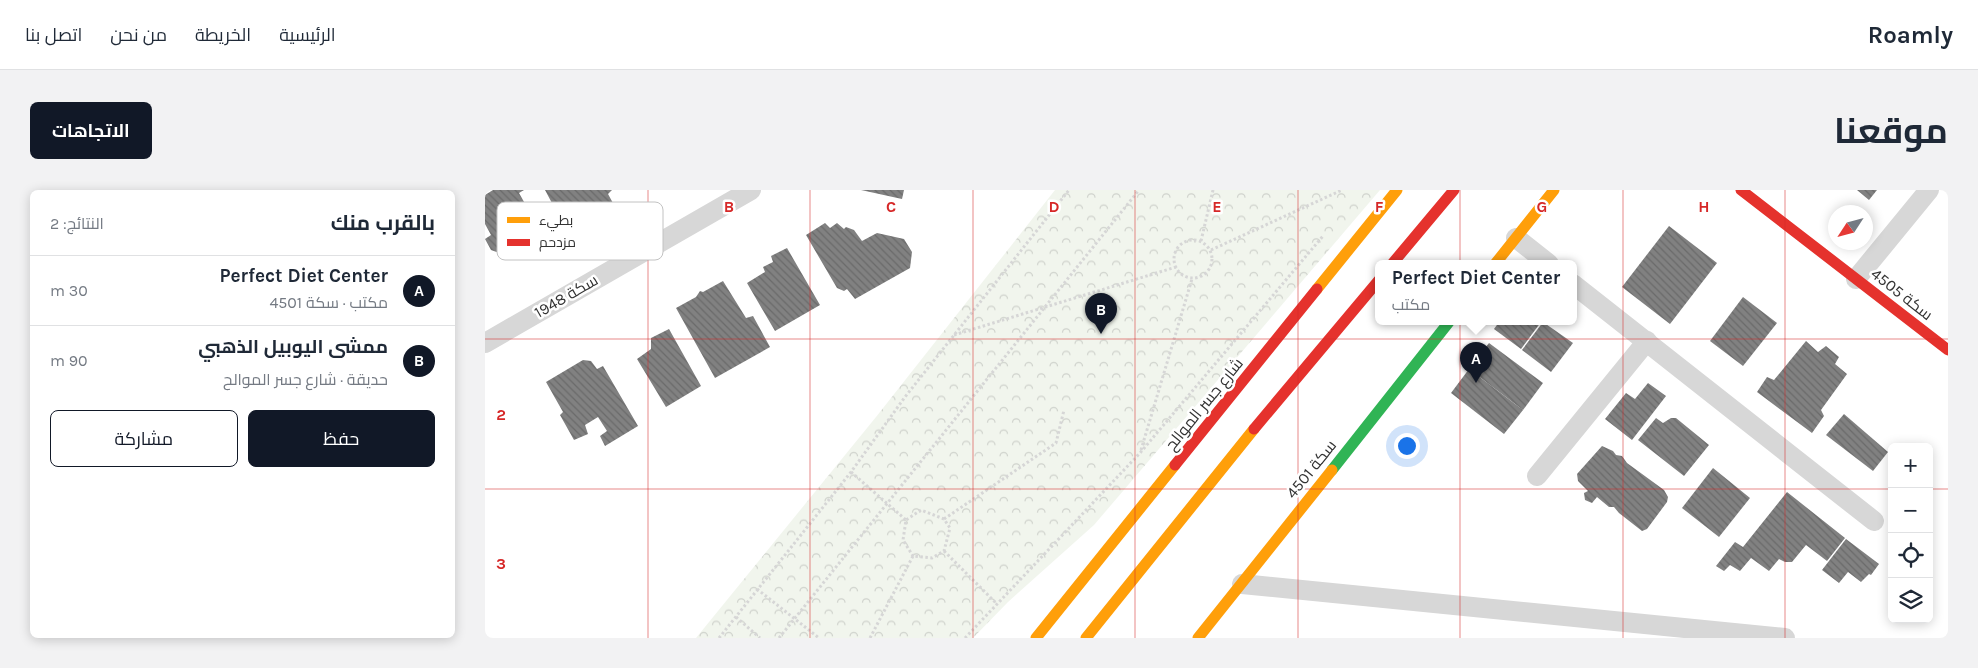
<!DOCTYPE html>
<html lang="ar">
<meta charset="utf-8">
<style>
:root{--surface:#fff;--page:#f2f2f3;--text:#1f2937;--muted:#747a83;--line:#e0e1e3;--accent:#111827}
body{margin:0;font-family:Karla,Cairo,sans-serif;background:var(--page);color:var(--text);direction:rtl}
.controls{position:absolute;right:15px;bottom:15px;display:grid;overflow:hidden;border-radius:8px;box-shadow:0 2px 12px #0003}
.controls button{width:45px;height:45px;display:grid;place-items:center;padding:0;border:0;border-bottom:1px solid var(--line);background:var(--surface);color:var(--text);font:25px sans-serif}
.compass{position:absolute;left:1343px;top:15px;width:45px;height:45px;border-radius:50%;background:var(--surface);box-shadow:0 2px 12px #0003;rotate:234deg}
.you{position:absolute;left:921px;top:255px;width:18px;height:18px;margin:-12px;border:4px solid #fff;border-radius:50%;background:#1a73e8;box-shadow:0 0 0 8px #1a73e833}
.badge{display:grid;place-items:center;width:32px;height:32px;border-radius:50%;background:var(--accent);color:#fff;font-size:16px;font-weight:700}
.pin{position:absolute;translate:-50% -41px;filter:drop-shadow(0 1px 2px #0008)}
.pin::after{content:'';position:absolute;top:26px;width:18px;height:15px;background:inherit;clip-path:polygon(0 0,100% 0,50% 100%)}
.popup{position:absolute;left:890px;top:70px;width:202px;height:65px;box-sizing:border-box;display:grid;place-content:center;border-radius:8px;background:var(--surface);filter:drop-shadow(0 1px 4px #0005);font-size:16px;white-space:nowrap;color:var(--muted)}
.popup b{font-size:19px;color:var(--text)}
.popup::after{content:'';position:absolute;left:50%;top:100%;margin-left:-10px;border:10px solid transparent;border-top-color:var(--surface)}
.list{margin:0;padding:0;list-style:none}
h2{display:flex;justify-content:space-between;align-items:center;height:65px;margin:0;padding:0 20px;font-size:21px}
h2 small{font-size:16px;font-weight:400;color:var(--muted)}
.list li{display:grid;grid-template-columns:32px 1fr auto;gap:15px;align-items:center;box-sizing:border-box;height:70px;padding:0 20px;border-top:1px solid var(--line)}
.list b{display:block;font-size:19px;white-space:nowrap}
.list p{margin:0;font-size:16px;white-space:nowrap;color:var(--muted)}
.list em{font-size:16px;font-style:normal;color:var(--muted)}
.actions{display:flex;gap:10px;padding:15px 20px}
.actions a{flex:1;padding:11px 0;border:1px solid var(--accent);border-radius:8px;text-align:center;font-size:18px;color:var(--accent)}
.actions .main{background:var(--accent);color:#fff}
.icon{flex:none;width:28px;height:28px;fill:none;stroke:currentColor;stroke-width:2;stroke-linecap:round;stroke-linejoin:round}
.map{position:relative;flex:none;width:1463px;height:448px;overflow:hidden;direction:ltr;border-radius:8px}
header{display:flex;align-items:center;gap:30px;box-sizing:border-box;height:70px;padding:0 25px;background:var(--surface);border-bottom:1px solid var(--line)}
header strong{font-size:24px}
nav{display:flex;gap:28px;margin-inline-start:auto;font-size:18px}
.intro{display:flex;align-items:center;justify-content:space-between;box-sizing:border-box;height:120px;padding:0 30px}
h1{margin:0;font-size:35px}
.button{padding:12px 22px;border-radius:8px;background:var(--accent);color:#fff;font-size:18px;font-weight:700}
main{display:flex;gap:30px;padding:0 30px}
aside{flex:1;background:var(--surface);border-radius:8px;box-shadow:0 2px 12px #0003}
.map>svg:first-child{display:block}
</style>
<header>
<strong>Roamly</strong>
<nav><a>الرئيسية</a><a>الخريطة</a><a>من نحن</a><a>اتصل بنا</a></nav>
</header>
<div class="intro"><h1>موقعنا</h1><a class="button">الاتجاهات</a></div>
<main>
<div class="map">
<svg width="1463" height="448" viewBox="0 0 1463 448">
<defs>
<pattern id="park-crowns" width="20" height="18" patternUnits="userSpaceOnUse" patternTransform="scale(1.25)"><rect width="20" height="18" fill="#f1f5ed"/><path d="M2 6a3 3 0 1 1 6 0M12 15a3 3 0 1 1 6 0" fill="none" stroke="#cfd2cc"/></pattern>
<pattern id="building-back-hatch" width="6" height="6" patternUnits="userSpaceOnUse" patternTransform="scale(1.25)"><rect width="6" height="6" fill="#818181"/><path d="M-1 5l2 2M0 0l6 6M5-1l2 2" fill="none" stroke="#6a6a6a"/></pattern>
</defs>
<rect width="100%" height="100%" fill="#fff"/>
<path fill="url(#park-crowns)" d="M570 0H895L609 335 523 412 488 448H211L391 227Z"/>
<g fill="url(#building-back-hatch)">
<path d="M8 0H39L34 3 65 58 46 69 45 65H20L6 60 0 49 6 45 0 34V5Z"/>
<path d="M60 0H127L123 4 134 24 89 51 85 47Z"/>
<path d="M376 0H419L417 9Z"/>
<path d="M1372 0H1392L1384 10Z"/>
<path d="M340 33 345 38 352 33 359 39 361 37 369 40 377 51 392 43 419 49 427 62 425 78 370 109 362 99 359 101 352 98 321 45Z"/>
<path d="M1184 36 1232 73 1185 134 1137 97Z"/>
<path d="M302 58 335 115 290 141 262 93 280 82 278 77 288 72 286 66Z"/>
<path d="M238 91 261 128 268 126 285 157 230 188 191 118 211 107 215 101 218 102Z"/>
<path d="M1258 107 1292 133 1258 176 1225 151Z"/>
<path d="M1014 132H1056L1036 159 1009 139Z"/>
<path d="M1058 132 1088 153 1066 182 1037 160Z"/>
<path d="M184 139 216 196 181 217 152 169 166 159V148Z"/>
<path d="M1321 151 1333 162 1341 156 1354 167 1350 174 1362 184 1336 220 1339 226 1327 243 1272 202 1282 187 1289 190Z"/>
<path d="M1004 153 1058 193 1038 220 984 179Z"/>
<path d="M98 170 106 171 112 179 118 176 153 236 120 256 115 246 122 241 113 227 100 235 103 244 89 250 75 225 78 222 61 192Z"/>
<path d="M984 179 1038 220 1019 244 966 203Z"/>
<path d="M1163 193 1181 206 1147 250 1120 229 1141 203 1150 209Z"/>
<path d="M1359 224 1403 262 1388 281 1341 245Z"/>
<path d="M1171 228 1178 233 1186 228H1191L1224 255 1199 286 1153 250Z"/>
<path d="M1117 256 1128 261 1131 265 1137 266 1142 273 1179 300 1183 307 1182 312 1162 339 1157 341 1134 323 1129 317H1124L1112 307 1107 313 1100 310 1099 303 1103 301 1093 291 1092 284Z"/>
<path d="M1228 278 1265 308 1234 347 1197 318Z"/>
<path d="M1302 302 1360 348 1342 371 1321 355 1307 372H1300L1294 369 1284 381 1266 368 1255 381 1245 375 1239 381 1231 376 1250 352 1258 357Z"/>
<path d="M1361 349 1394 374 1386 385 1384 384 1376 392 1363 382 1354 393 1337 380Z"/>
</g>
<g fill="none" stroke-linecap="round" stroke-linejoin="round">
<g stroke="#d6d6d6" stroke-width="3" stroke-dasharray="2.5 2.5" stroke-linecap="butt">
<circle cx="708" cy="69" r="19"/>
<path d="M716 51 728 0"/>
<path d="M726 60 857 0"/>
<path d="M469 145 691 77"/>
<path d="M656 260 707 89"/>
<path d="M366 282 421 330"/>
<path d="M459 329 571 253 579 220"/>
<path d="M459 361 512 414"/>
<path d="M272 399 334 448"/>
<path d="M251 427 275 448"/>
<path d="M234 448 366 282 420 207 584 0"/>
<path d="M294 448 654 0"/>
<path d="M385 448 428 366 447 368 459 361 465 338 459 329 436 320 421 330 418 350 428 366"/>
<path d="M480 448 655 263 838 46"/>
</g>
<g stroke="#d7d7d7" stroke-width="20">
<path d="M1031 48 1064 74"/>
<path d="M1371 89 1444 0"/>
<path d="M1088 94 1389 331"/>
<path d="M0 153 266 0"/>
<path d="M1052 286 1162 151"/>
<path d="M757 394 1300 448"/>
</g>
<path stroke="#30b455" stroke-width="11" d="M847 280 964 132"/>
<g stroke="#ff9f0a" stroke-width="11">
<path d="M1010 74 1069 0"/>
<path d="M832 99 912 0"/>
<path d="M551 448 690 275"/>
<path d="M601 448 769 239"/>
<path d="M713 448 847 280"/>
</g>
<g stroke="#e5322d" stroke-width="11">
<path d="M1256 0 1463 160"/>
<path d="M907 74 969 0"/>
<path d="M769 239 894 90"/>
<path d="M690 275 832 99"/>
</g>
</g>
<path fill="none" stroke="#d62828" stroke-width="1" stroke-opacity="0.55" d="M163 0V448M325 0V448M488 0V448M650 0V448M813 0V448M975 0V448M1138 0V448M1300 0V448M0 149H1463M0 299H1407M1444 299H1463"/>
<g text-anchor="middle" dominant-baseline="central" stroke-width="5" stroke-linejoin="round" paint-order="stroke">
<g font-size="16" fill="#333" stroke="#fff">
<text transform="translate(1417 104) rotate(38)">سكة 4505</text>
<text transform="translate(81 106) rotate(-30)">سكة 1948</text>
<text transform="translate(719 214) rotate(-51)">شارع جسر الموالح</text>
<text transform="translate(826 279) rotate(-51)">سكة 4501</text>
</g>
</g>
<rect x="12" y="12" width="166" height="58" rx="8" fill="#fff" stroke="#c2c2c2" stroke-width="1"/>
<rect x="22" y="27" width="23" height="6" fill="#ff9f0a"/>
<rect x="22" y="49" width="23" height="7" fill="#e5322d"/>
<g font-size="14" fill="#333">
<text x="54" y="35">بطيء</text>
<text x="54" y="57">مزدحم</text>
</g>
<g font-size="16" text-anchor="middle" font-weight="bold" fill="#d62828" stroke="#fff" stroke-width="5" stroke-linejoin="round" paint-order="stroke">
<text x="244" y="22">B</text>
<text x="406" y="22">C</text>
<text x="569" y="22">D</text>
<text x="732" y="22">E</text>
<text x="894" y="22">F</text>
<text x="1057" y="22">G</text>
<text x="1219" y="22">H</text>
<text x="16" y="230">2</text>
<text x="16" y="379">3</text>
</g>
</svg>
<div class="controls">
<button>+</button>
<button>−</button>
<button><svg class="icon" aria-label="locate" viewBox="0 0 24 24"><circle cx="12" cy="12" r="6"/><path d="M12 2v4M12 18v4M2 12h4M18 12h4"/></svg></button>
<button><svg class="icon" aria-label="layers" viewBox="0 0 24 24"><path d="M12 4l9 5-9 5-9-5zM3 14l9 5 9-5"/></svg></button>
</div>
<svg class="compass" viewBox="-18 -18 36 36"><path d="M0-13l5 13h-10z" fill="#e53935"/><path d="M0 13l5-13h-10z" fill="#747a83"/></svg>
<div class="you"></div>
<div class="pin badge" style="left:991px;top:193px">A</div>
<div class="popup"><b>Perfect Diet Center</b>مكتب</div>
<div class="pin badge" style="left:616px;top:144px">B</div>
</div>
<aside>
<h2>بالقرب منك<small>النتائج: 2</small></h2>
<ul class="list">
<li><span class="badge">A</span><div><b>Perfect Diet Center</b><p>مكتب · سكة 4501</p></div><em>30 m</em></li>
<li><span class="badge">B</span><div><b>ممشى اليوبيل الذهبي</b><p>حديقة · شارع جسر الموالح</p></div><em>90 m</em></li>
</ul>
<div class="actions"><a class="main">حفظ</a><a>مشاركة</a></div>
</aside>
</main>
